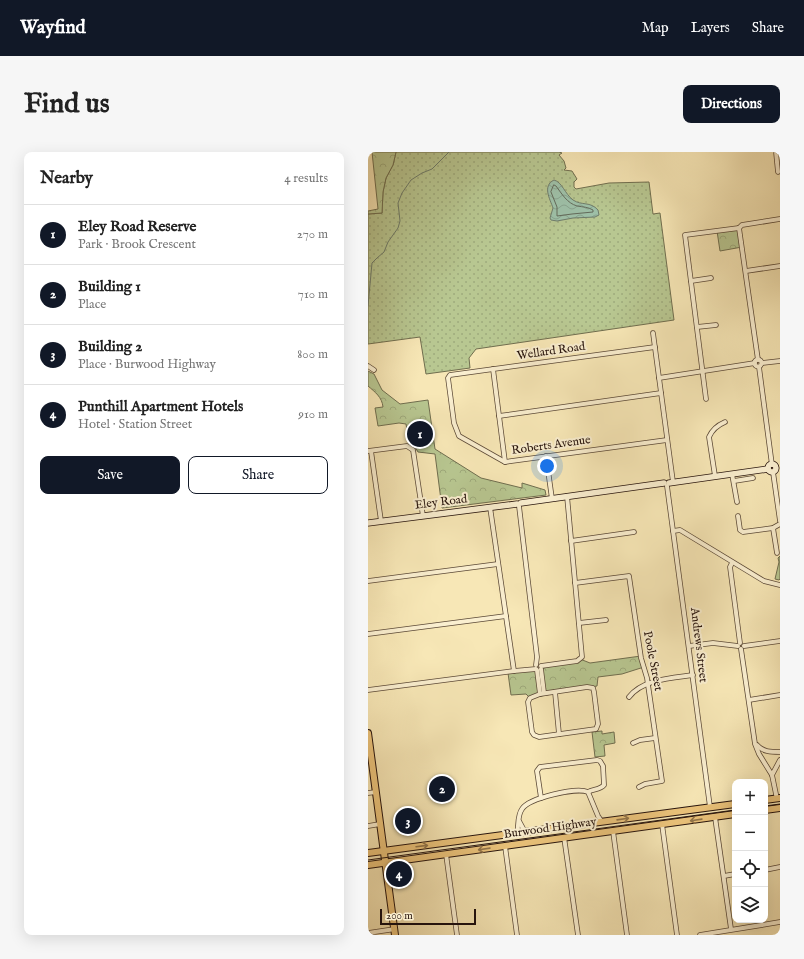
<!DOCTYPE html>
<meta charset="utf-8">
<style>
:root{--surface:#fff;--page:#f6f6f6;--text:#222;--muted:#767676;--line:#e0e0e0;--accent:#111827}
body{margin:0;font-family:"IM FELL English",serif;background:var(--page);color:var(--text)}
.controls{position:absolute;right:12px;bottom:12px;display:grid;overflow:hidden;border-radius:8px;box-shadow:0 4px 16px #0002}
.controls button{width:36px;height:36px;display:grid;place-items:center;padding:0;border:0;border-bottom:1px solid var(--line);background:var(--surface);color:var(--text);font:20px sans-serif}
.scale{position:absolute;left:12px;bottom:10px;width:96px;box-sizing:border-box;padding-left:4px;border:2px solid #27140d;border-top:0;font-size:11px;line-height:14px;white-space:nowrap;color:#27140d;-webkit-text-stroke:3px #faefd0;paint-order:stroke}
.you{position:absolute;left:179px;top:314px;width:14px;height:14px;margin:-10px;border:3px solid #fff;border-radius:50%;background:#1a73e8;box-shadow:0 0 0 6px #1a73e833}
.badge{display:grid;place-items:center;width:26px;height:26px;border-radius:50%;background:var(--accent);color:#fff;font-size:13px;font-weight:700}
.pin{position:absolute;translate:-50% -50%;border:2px solid #fff;box-shadow:0 1px 4px #0006}
.list{margin:0;padding:0;list-style:none}
h2{display:flex;justify-content:space-between;align-items:center;height:52px;margin:0;padding:0 16px;font-size:17px}
h2 small{font-size:13px;font-weight:400;color:var(--muted)}
.list li{display:grid;grid-template-columns:26px 1fr auto;gap:12px;align-items:center;box-sizing:border-box;height:60px;padding:0 16px;border-top:1px solid var(--line)}
.list b{display:block;font-size:15px;white-space:nowrap}
.list p{margin:0;font-size:13px;white-space:nowrap;color:var(--muted)}
.list em{font-size:13px;font-style:normal;color:var(--muted)}
.actions{display:flex;gap:8px;padding:12px 16px}
.actions a{flex:1;padding:9px 0;border:1px solid var(--accent);border-radius:8px;text-align:center;font-size:14px;color:var(--accent)}
.actions .main{background:var(--accent);color:#fff}
.icon{flex:none;width:22px;height:22px;fill:none;stroke:currentColor;stroke-width:2;stroke-linecap:round;stroke-linejoin:round}
.map{position:relative;flex:none;width:412px;height:783px;overflow:hidden;border-radius:8px}
header{display:flex;align-items:center;gap:24px;box-sizing:border-box;height:56px;padding:0 20px;background:var(--accent);color:#fff}
header strong{font-size:19px}
nav{display:flex;gap:22px;margin-inline-start:auto;font-size:14px}
.intro{display:flex;align-items:center;justify-content:space-between;box-sizing:border-box;height:96px;padding:0 24px}
h1{margin:0;font-size:28px}
.button{padding:10px 18px;border-radius:8px;background:var(--accent);color:#fff;font-size:14px;font-weight:700}
main{display:flex;gap:24px;padding:0 24px}
aside{flex:1;background:var(--surface);border-radius:8px;box-shadow:0 4px 16px #0002}
.map>svg:first-child{display:block}
</style>
<header>
<strong>Wayfind</strong>
<nav><a>Map</a><a>Layers</a><a>Share</a></nav>
</header>
<div class="intro"><h1>Find us</h1><a class="button">Directions</a></div>
<main>
<aside>
<h2>Nearby<small>4 results</small></h2>
<ul class="list">
<li><span class="badge">1</span><div><b>Eley Road Reserve</b><p>Park · Brook Crescent</p></div><em>270 m</em></li>
<li><span class="badge">2</span><div><b>Building 1</b><p>Place</p></div><em>710 m</em></li>
<li><span class="badge">3</span><div><b>Building 2</b><p>Place · Burwood Highway</p></div><em>800 m</em></li>
<li><span class="badge">4</span><div><b>Punthill Apartment Hotels</b><p>Hotel · Station Street</p></div><em>910 m</em></li>
</ul>
<div class="actions"><a class="main">Save</a><a>Share</a></div>
</aside>
<div class="map">
<svg width="412" height="783" viewBox="0 0 412 783">
<defs>
<pattern id="grass-dots" width="8" height="8" patternUnits="userSpaceOnUse"><rect width="8" height="8" fill="#b8c791"/><path d="M2 2h.1M6 6h.1" fill="none" stroke="#9eaa7c" stroke-width="1.8" stroke-linecap="round"/></pattern>
<pattern id="park-crowns" width="20" height="18" patternUnits="userSpaceOnUse"><rect width="20" height="18" fill="#b8c791"/><path d="M2 6a3 3 0 1 1 6 0M12 15a3 3 0 1 1 6 0" fill="none" stroke="#9eaa7c"/></pattern>
<pattern id="water-waves" width="16" height="10" patternUnits="userSpaceOnUse"><rect width="16" height="10" fill="#9ec1a9"/><path d="M0 5q4-4 8 0t8 0" fill="none" stroke="#88a590"/></pattern>
</defs>
<rect width="100%" height="100%" fill="#f7e7b6"/>
<filter id="stains"><feTurbulence type="fractalNoise" baseFrequency=".005" numOctaves="4"/><feColorMatrix values="0 0 0 0 .2 0 0 0 0 .09 0 0 0 0 .02 0 0 0 .5 -.17"/></filter>
<radialGradient id="worn" r=".72"><stop offset=".6" stop-color="#630" stop-opacity="0"/><stop offset="1" stop-color="#630" stop-opacity=".3"/></radialGradient>
<path fill="url(#grass-dots)" stroke="#706e4f" d="M28 0H191L194 1 191 3 196 9 198 16 196 18 204 19 209 27 206 30V35L208 37 241 31 281 30 285 62 292 61 306 168 108 197 101 206 102 216 58 222 52 185 0 192V62L14 61 15 40 18 26 25 13Z"/>
<g fill="url(#park-crowns)" stroke="#706e4f">
<path d="M4 0H28L25 13 18 26 15 40 14 61 0 62V59L10 57Z"/>
<path d="M371 76 374 95 352 99 349 79Z"/>
<path d="M0 219 6 222 14 238 32 252 60 248 67 297 113 326 154 336V331L177 338 178 343 74 356 67 302 50 300 46 293 41 290 38 272 31 271 10 274 7 256 15 255C14 245 7 240 0 234Z"/>
<path d="M412 404V427L411 428 407 427 411 410 410 406Z"/>
<path d="M273 504 276 515 254 522 230 525 229 534 162 546 158 542 143 543 140 521 173 517 184 512 212 507 222 511Z"/>
<path d="M234 579V582L246 580 247 591 236 593 237 604 227 605 224 580Z"/>
</g>
<path fill="url(#water-waves)" stroke="#6e7c6b" d="M186 28C194 30 197 42 205 48 214 54 222 49 230 58L231 63 227 65 205 66 189 69 183 68 182 66 185 56C182 47 174 34 186 28Z"/>
<g fill="none" stroke-linecap="round" stroke-linejoin="round">
<path stroke="#626a5b" stroke-width="1" d="M186 33 188 34C194 42 199 51 209 54 215 55 220 55 225 58V60L204 62 189 64V55L183 40Z"/>
<path stroke="#6e7c6b" stroke-width="1" d="M0 154 4 111 9 106 16 100 20 90 30 76 32 69 30 51 34 41 43 28 54 21 64 17 81 0"/>
<g stroke="#5b4937" stroke-width="5.5">
<g id="minor">
<path d="M408 0 410 20"/>
<path d="M371 76 390 208"/>
<path d="M371 76 374 73 412 67"/>
<path d="M378 119 412 114"/>
<path d="M323 129 343 126"/>
<path d="M329 175 348 173"/>
<path d="M285 181 305 330"/>
<path d="M287 195 82 223 80 226 86 271 91 284 137 310 299 288"/>
<circle cx="390" cy="211" r="3.5"/>
<path d="M394 211 412 209"/>
<path d="M0 214 6 218"/>
<path d="M391 215 404 313"/>
<path d="M125 217 137 310"/>
<path d="M291 226 387 211"/>
<path d="M338 247 317 83 371 76"/>
<path d="M131 264 293 241"/>
<path d="M0 299 39 294 45 298 55 364"/>
<path d="M3 299 13 369"/>
<path d="M178 304 184 347"/>
<path d="M405 320 412 369"/>
<path d="M364 322 369 350"/>
<path d="M347 324 341 285C344 278 350 273 357 270"/>
<path d="M366 329 385 326"/>
<path d="M299 334 342 655"/>
<path d="M151 354 169 505 168 513"/>
<path d="M122 355 146 519"/>
<path d="M370 364 372 378 375 380 405 376 412 372"/>
<path d="M405 376 409 401"/>
<path d="M305 379 312 378 396 429 412 433"/>
<path d="M203 389 266 380"/>
<path d="M364 411 362 415 372 491"/>
<path d="M0 429 130 412"/>
<path d="M207 431 261 424 273 506 279 526 294 629 277 632 271 635"/>
<path d="M211 471 238 468"/>
<path d="M0 482 138 464"/>
<path d="M321 494 345 491 370 494"/>
<path d="M376 494 412 489"/>
<path d="M373 497 387 592 391 602 404 623 409 647"/>
<path d="M173 514 209 509 214 505 199 344"/>
<path d="M173 517 176 541"/>
<path d="M169 518 172 542"/>
<path d="M219 535 225 536 226 540 230 572 228 577 171 585 166 583 164 580 160 550 162 546 172 542Z"/>
<path d="M0 538 146 519 168 517"/>
<path d="M187 540 191 582"/>
<path d="M261 545C275 527 304 526 325 523"/>
<path d="M381 548 412 543"/>
<path d="M265 591 272 588 287 586"/>
<path d="M389 593C395 600 403 600 412 600"/>
<path d="M404 623 412 608"/>
<path d="M0 641 8 640"/>
<path d="M173 646 169 619 172 615 229 608 232 609 235 614 236 633C232 638 225 637 220 640"/>
<path d="M347 665 363 777"/>
<path d="M151 669 157 680"/>
<path d="M294 672 309 783"/>
<path d="M0 674 12 672"/>
<path d="M245 679 259 783"/>
<path d="M149 681C151 673 149 664 154 657 161 646 208 635 220 640L230 664 234 670"/>
<path d="M196 685 210 783"/>
<path d="M137 694 149 783"/>
<path d="M78 702 89 783"/>
<path d="M397 718 412 715"/>
<path d="M356 724 367 722"/>
<path d="M0 781 27 777"/>
<path d="M332 783 412 770"/>
</g>
</g>
<g stroke="#27140d" stroke-width="7">
<g id="secondary">
<circle cx="404" cy="316" r="4"/>
<path d="M301 331 400 317"/>
<path d="M153 351 296 331"/>
<path d="M0 371 149 352"/>
</g>
</g>
<g stroke="#27140d" stroke-width="8">
<path id="primary" d="M0 581 27 783"/>
</g>
<g stroke="#27140d" stroke-width="8">
<g id="trunk">
<path d="M397 648 412 646"/>
<path d="M397 658 412 656"/>
<path d="M0 701 367 652"/>
<path d="M0 713 367 662"/>
</g>
</g>
<use href="#minor" stroke="#faefd0" stroke-width="4"/>
<use href="#secondary" stroke="#faefd0" stroke-width="5.5"/>
<use href="#primary" stroke="#ecc47b" stroke-width="6"/>
<use href="#trunk" stroke="#ecc47b" stroke-width="6"/>
<g stroke="#27140d" stroke-width="1">
<path d="M397 654 412 652"/>
<path d="M0 708 367 658"/>
</g>
</g>
<defs><path id="oneway-shaft" d="M-6 0H5M1.5-3L5.5 0L1.5 3" fill="none" stroke-width="1.6" stroke-linecap="round" stroke-linejoin="round"/></defs>
<g stroke="#93754a">
<use href="#oneway-shaft" transform="translate(255 667) rotate(-8)"/>
<use href="#oneway-shaft" transform="translate(328 668) rotate(172)"/>
<use href="#oneway-shaft" transform="translate(54 694) rotate(-7)"/>
<use href="#oneway-shaft" transform="translate(116 697) rotate(172)"/>
</g>
<g text-anchor="middle" dominant-baseline="central" stroke-width="4" stroke-linejoin="round" paint-order="stroke">
<g font-size="12" fill="#27140d" stroke="#faefd0">
<text transform="translate(183 199) rotate(-8)">Wellard Road</text>
<text transform="translate(183 293) rotate(-8)">Roberts Avenue</text>
<text transform="translate(73 350) rotate(-7)">Eley Road</text>
<text transform="translate(331 493) rotate(83)">Andrews Street</text>
<text transform="translate(285 509) rotate(79)">Poole Street</text>
<text transform="translate(182 676) rotate(-8)">Burwood Highway</text>
</g>
</g>
<rect width="100%" height="100%" filter="url(#stains)"/>
<rect width="100%" height="100%" fill="url(#worn)"/>
</svg>
<div class="controls">
<button>+</button>
<button>−</button>
<button><svg class="icon" aria-label="locate" viewBox="0 0 24 24"><circle cx="12" cy="12" r="6"/><path d="M12 2v4M12 18v4M2 12h4M18 12h4"/></svg></button>
<button><svg class="icon" aria-label="layers" viewBox="0 0 24 24"><path d="M12 4l9 5-9 5-9-5zM3 14l9 5 9-5"/></svg></button>
</div>
<div class="scale">200 m</div>
<div class="you"></div>
<div class="pin badge" style="left:52px;top:282px">1</div>
<div class="pin badge" style="left:74px;top:637px">2</div>
<div class="pin badge" style="left:40px;top:669px">3</div>
<div class="pin badge" style="left:31px;top:722px">4</div>
</div>
</main>
